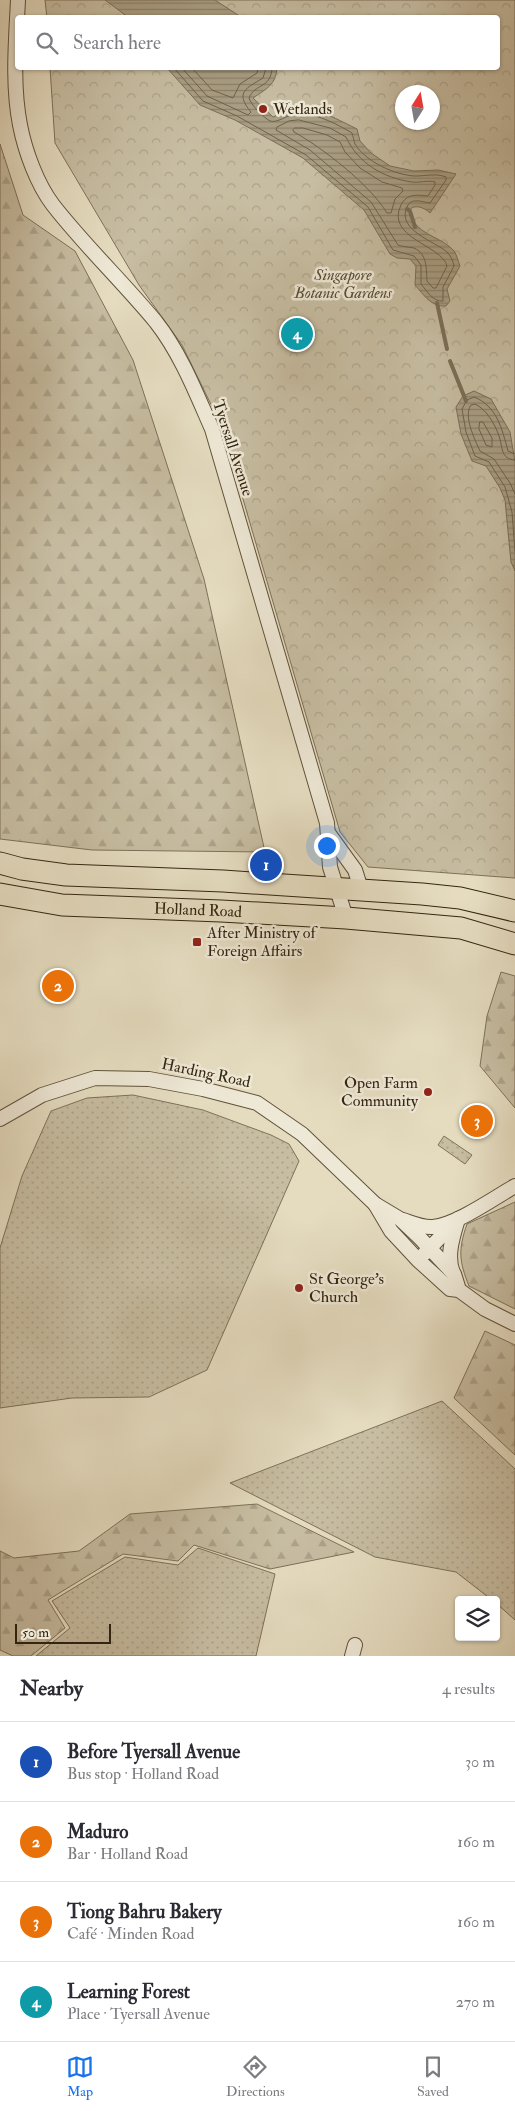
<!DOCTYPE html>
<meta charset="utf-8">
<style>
:root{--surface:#fff;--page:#f7f7f7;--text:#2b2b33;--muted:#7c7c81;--line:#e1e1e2;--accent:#1a73e8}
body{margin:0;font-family:"IM FELL Double Pica",serif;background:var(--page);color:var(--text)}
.controls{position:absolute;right:15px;bottom:15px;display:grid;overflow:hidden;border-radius:5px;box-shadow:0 1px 4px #0004}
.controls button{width:45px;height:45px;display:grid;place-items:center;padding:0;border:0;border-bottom:1px solid var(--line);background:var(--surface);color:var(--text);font:25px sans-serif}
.compass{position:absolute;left:395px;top:85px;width:45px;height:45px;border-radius:50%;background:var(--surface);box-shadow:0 1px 4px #0004;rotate:11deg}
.scale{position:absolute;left:15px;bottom:12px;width:96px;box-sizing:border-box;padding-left:5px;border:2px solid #342510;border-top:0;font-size:14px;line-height:18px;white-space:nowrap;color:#342510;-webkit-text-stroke:4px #eee8d6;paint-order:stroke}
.you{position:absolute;left:326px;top:845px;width:18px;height:18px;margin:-12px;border:4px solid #fff;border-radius:50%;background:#1a73e8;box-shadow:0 0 0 8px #1a73e833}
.badge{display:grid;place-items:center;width:32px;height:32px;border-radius:50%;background:var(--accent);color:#fff;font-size:16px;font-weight:700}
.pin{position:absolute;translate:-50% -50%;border:2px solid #fff;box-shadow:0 1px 5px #0006}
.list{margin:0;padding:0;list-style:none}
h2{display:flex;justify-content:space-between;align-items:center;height:65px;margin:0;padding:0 20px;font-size:21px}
h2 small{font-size:16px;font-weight:400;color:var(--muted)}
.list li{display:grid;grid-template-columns:32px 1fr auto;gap:15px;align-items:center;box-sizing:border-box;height:80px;padding:0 20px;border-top:1px solid var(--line)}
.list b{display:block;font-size:19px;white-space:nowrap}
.list p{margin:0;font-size:16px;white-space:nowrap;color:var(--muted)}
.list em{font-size:16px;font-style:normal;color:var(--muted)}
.icon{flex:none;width:28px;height:28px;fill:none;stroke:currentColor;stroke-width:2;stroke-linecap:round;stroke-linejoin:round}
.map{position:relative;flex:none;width:515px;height:1656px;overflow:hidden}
.search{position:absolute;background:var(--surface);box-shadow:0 1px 4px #0004;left:15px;right:15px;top:15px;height:55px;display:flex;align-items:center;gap:12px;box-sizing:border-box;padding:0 18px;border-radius:5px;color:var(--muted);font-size:19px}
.sheet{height:385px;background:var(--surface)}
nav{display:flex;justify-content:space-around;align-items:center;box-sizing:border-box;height:70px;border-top:1px solid var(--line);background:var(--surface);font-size:14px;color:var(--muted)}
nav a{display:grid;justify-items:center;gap:2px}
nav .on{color:var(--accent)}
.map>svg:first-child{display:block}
</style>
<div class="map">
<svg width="515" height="1656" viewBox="0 0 515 1656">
<defs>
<pattern id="grass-dots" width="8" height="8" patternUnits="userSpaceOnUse" patternTransform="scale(1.25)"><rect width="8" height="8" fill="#c7bda2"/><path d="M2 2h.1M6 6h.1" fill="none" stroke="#aca28a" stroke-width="1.8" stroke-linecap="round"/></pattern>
<pattern id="forest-firs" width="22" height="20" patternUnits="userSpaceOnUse" patternTransform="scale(1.25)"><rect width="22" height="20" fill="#c7bda2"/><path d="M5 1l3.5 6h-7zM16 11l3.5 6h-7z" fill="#aca28a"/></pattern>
<pattern id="park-crowns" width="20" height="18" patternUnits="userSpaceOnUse" patternTransform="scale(1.25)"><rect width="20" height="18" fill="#c7bda2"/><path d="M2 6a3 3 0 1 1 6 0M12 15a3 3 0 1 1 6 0" fill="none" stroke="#aca28a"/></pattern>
<pattern id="water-rules" width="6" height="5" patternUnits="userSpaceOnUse" patternTransform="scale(1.25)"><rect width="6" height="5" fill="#a99e84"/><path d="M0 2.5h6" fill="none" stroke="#8a816b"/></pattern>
</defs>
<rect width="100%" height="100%" fill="#e5dcc0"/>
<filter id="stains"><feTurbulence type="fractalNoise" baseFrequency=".004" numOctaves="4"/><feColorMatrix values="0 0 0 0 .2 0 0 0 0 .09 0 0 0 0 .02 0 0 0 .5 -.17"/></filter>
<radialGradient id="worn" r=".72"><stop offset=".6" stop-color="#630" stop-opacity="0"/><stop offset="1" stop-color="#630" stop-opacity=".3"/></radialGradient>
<g fill="url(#grass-dots)" stroke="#7e7159">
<path d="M133 1095 203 1110 271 1135 289 1144 299 1161 207 1370 149 1397 72 1398 0 1408V1248L22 1176 51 1111 87 1098Z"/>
<path d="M444 1136 472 1155 465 1164 438 1145Z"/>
<path d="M442 1401 515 1469V1620L496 1603V1600H492L456 1572 375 1557 230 1483Z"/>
<path d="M198 1548 275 1574 256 1656H36L70 1628 52 1601 125 1557 178 1565Z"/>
</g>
<g fill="url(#forest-firs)" stroke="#7e7159">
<path d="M0 144 23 215 75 251 133 360 204 579 265 852 92 850 0 839Z"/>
<path d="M501 972 515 976V1108L480 1066 487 1016Z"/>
<path d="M515 1202V1309L469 1286C459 1261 458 1250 467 1224Z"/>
<path d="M485 1331 515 1345V1455L454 1398Z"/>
<path d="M257 1504 354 1552 270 1569 194 1545 178 1561 123 1554 48 1600 65 1628 31 1656H13L0 1650V1551L14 1558 79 1551 130 1514Z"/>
</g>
<path fill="url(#park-crowns)" stroke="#7e7159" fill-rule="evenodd" d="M45 0H515V878L368 867 340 832 222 427 182 345 139 285 55 143 50 68H498V18H47ZM402 92H432V122H402Z"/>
<g fill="url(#water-rules)" stroke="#7a6e56">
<path d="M105 0H215L241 17H128Z"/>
<path d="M167 68H277C276 85 266 89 253 98L273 117C305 101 327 114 357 129L360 141 371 153 390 166 414 171 438 170 456 174 430 213C419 202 402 206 413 221 423 236 443 238 454 251 457 255 458 261 460 266L447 289 450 301 446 306C431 307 424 295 415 285L416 266 410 259 397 258 390 254 364 210 303 158 235 120 200 105Z"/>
<path d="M474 391 491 399 510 432 515 462V571L511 562 505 500 500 488 486 466 472 461 461 434 456 407 463 396Z"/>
</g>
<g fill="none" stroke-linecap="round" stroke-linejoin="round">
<g stroke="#6e624a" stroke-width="1">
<path d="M174 68 203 101 237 116 306 155 368 207 393 250 414 256 421 265V284C427 291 433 302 443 301V287L454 266C453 261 451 256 447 252 436 242 396 230 407 207 408 204 411 201 415 201 420 200 426 203 430 203L446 180V177C436 173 426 176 415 176 395 175 366 162 355 144 354 141 353 136 352 133 337 124 314 112 296 114 289 114 276 124 270 121 263 117 251 105 249 98 255 83 271 89 272 68"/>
<path d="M182 68 207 96 248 115 251 112C234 92 247 88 263 78L266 68"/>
<path d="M192 68 212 90 233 98 240 84 257 73 258 68"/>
<path d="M299 120 330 128 346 137C358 163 383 178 412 182 419 183 428 180 435 182V185L428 196C417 195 407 193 401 205 385 238 442 245 447 266L436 288H433L427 281C426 270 428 254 414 248 409 247 403 247 398 245L371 202 310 150 276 130 277 127 289 121Z"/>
<path d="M295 128H303L327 135 340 142 345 152 360 168 382 182 402 188 403 191 395 199 391 213H387C370 185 323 148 294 132L293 130Z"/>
<path d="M480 422H483L492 438V447L486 445 479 429Z"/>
<path d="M515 454 508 451C502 429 497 406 474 397L467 400 462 409 466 432 475 456 489 462 505 487 512 512 515 551"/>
<path d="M515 460C500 459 503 447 499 436 495 424 486 409 475 404L471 405C463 416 475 440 480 451L494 459 510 483 515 494"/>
</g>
<g stroke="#7a6e56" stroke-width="4">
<path d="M407 209 410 211 415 227"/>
<path d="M437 303 447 349"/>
<path d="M450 361 466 401"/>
</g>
<g stroke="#60533c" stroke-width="16">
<g id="street">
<path d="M18 0C16 41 12 84 20 125 25 151 37 184 53 205 85 246 123 282 156 322 181 354 196 393 212 429L327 823 330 867 346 918"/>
<path d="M329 834 355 870 361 889"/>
<path d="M0 1119 42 1095 95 1078 149 1079 203 1089 257 1103 302 1134 375 1204 400 1219 420 1238 454 1274 459 1290 485 1309 515 1324"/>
<path d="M375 1204 391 1231 418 1260 450 1289 459 1290"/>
<path d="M403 1220C412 1223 423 1228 433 1227 456 1225 494 1198 515 1186"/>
<path d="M424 1254 455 1222"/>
<path d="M453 1273C446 1256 453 1236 458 1219"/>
<path d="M352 1656 355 1645"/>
</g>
</g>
<g stroke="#342510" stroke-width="23">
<g id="primary">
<path d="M0 863 22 869 66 875 223 881 422 894 460 898 515 911"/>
<path id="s1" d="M0 894 62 905 221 911 346 918 461 928 515 944"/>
</g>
</g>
<use href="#street" stroke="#eee8d6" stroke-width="14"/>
<use href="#primary" stroke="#e5dcc0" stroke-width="21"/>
</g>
<g fill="#8f2418" stroke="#eee8d6" stroke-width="2">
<circle cx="263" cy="109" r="5"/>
<rect x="192" y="937" width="10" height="10" rx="2.5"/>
<circle cx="428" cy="1092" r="5"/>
<circle cx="299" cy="1288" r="5"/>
</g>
<g text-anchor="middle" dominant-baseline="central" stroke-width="5" stroke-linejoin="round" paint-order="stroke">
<g font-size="16" fill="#342510" stroke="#eee8d6" text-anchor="start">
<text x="273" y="109">Wetlands</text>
<text x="207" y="933">After Ministry of<tspan x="207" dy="18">Foreign Affairs</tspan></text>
<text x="418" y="1083" text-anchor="end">Open Farm<tspan x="418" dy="18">Community</tspan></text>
<text x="309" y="1279">St George's<tspan x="309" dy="18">Church</tspan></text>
</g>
<g font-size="16" font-style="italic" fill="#594b34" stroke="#eee8d6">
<text x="343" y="275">Singapore<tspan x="343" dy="18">Botanic Gardens</tspan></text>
</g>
<g font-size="16" fill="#342510" stroke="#eee8d6">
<text transform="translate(233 448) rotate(72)">Tyersall Avenue</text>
<text stroke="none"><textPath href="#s1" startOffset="199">Holland Road</textPath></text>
<text transform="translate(206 1073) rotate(12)">Harding Road</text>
</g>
</g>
<rect width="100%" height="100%" filter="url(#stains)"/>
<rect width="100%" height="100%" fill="url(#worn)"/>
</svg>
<div class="controls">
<button><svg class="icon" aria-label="layers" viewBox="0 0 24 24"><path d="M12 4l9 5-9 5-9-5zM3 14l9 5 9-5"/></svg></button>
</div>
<svg class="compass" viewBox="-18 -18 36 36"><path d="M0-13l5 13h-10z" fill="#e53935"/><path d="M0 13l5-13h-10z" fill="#7c7c81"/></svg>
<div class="scale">50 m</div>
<div class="you"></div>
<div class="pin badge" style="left:266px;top:865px;background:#1a4fb4">1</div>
<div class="pin badge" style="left:58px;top:986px;background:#e8710a">2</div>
<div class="pin badge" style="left:477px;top:1121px;background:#e8710a">3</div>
<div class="pin badge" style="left:297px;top:334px;background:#0f9aa8">4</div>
<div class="search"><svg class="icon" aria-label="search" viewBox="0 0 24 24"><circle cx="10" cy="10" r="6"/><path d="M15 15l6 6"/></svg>Search here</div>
</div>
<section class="sheet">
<h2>Nearby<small>4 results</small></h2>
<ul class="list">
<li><span class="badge" style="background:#1a4fb4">1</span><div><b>Before Tyersall Avenue</b><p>Bus stop · Holland Road</p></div><em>30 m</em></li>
<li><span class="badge" style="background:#e8710a">2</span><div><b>Maduro</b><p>Bar · Holland Road</p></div><em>160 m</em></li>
<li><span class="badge" style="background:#e8710a">3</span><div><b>Tiong Bahru Bakery</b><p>Café · Minden Road</p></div><em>160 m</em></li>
<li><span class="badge" style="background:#0f9aa8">4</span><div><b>Learning Forest</b><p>Place · Tyersall Avenue</p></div><em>270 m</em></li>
</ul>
</section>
<nav>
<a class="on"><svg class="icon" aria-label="map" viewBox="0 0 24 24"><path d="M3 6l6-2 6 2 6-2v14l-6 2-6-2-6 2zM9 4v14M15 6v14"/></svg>Map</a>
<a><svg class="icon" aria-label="directions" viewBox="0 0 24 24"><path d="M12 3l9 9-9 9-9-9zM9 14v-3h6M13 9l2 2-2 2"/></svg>Directions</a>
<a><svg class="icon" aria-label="saved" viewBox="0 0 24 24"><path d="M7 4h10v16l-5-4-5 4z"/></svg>Saved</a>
</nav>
